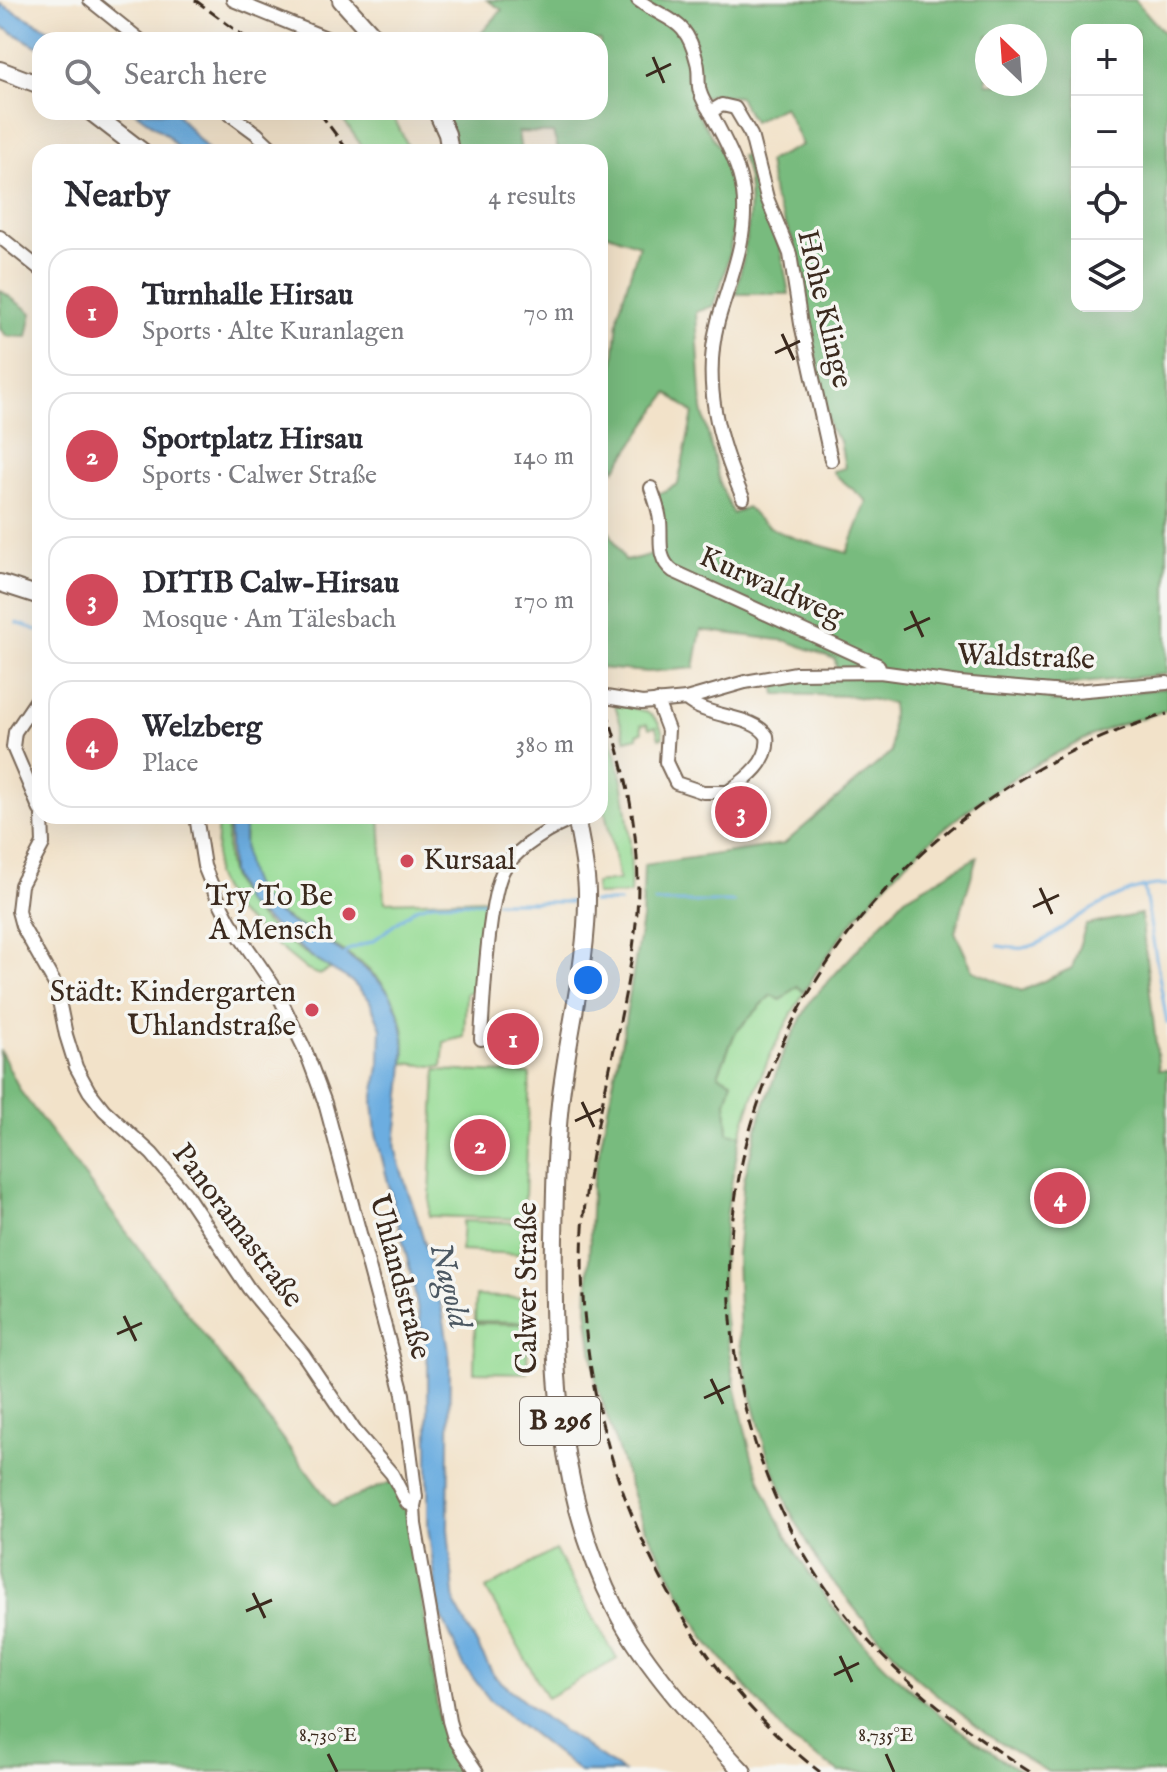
<!DOCTYPE html>
<meta charset="utf-8">
<style>
:root{--surface:#fff;--page:#f7f7f7;--text:#2b2b33;--muted:#7c7c81;--line:#e1e1e2;--accent:#d1495b}
body{margin:0;font-family:"IM FELL English",serif;background:var(--page);color:var(--text)}
.controls{position:absolute;right:24px;top:24px;display:grid;overflow:hidden;border-radius:16px;box-shadow:0 8px 32px #0002}
.controls button{width:72px;height:72px;display:grid;place-items:center;padding:0;border:0;border-bottom:2px solid var(--line);background:var(--surface);color:var(--text);font:40px sans-serif}
.compass{position:absolute;left:975px;top:24px;width:72px;height:72px;border-radius:50%;background:var(--surface);box-shadow:0 8px 32px #0002;rotate:335deg}
.you{position:absolute;left:588px;top:980px;width:28px;height:28px;margin:-20px;border:6px solid #fff;border-radius:50%;background:#1a73e8;box-shadow:0 0 0 12px #1a73e833}
.badge{display:grid;place-items:center;width:52px;height:52px;border-radius:50%;background:var(--accent);color:#fff;font-size:26px;font-weight:700}
.pin{position:absolute;translate:-50% -50%;border:4px solid #fff;box-shadow:0 2px 8px #0006}
.list{margin:0;padding:0;list-style:none}
h2{display:flex;justify-content:space-between;align-items:center;height:104px;margin:0;padding:0 32px;font-size:34px}
h2 small{font-size:26px;font-weight:400;color:var(--muted)}
.list li{display:grid;grid-template-columns:52px 1fr auto;gap:24px;align-items:center;box-sizing:border-box;height:128px;margin:0 16px 16px;padding:0 16px;border:2px solid var(--line);border-radius:24px}
.list b{display:block;font-size:30px;white-space:nowrap}
.list p{margin:0;font-size:26px;white-space:nowrap;color:var(--muted)}
.list em{font-size:26px;font-style:normal;color:var(--muted)}
.icon{flex:none;width:44px;height:44px;fill:none;stroke:currentColor;stroke-width:2;stroke-linecap:round;stroke-linejoin:round}
.map{position:relative;flex:none;width:1167px;height:1772px;overflow:hidden}
.search{position:absolute;background:var(--surface);box-shadow:0 8px 32px #0002;left:32px;top:32px;width:576px;height:88px;display:flex;align-items:center;gap:20px;box-sizing:border-box;padding:0 28px;border-radius:24px;color:var(--muted);font-size:30px}
.panel{position:absolute;background:var(--surface);box-shadow:0 8px 32px #0002;left:32px;top:144px;width:576px;height:680px;border-radius:24px}
.map>svg:first-child{display:block}
</style>
<div class="map">
<svg width="1167" height="1772" viewBox="0 0 1167 1772">
<rect width="100%" height="100%" fill="#f6f6f2"/>
<filter id="ink" filterUnits="userSpaceOnUse"><feTurbulence type="fractalNoise" baseFrequency=".0125" numOctaves="2"/><feDisplacementMap in="SourceGraphic" scale="16" xChannelSelector="R" yChannelSelector="G"/><feConvolveMatrix kernelMatrix="1 2 1 2 8 2 1 2 1" color-interpolation-filters="sRGB"/></filter>
<filter id="wash" filterUnits="userSpaceOnUse"><feTurbulence type="fractalNoise" baseFrequency=".006" numOctaves="4" result="noise"/><feDisplacementMap in="SourceGraphic" scale="32" xChannelSelector="R" yChannelSelector="G"/><feGaussianBlur stdDeviation="1.8" result="paint"/><feColorMatrix in="noise" values="0 0 0 0 0 0 0 0 0 0 0 0 0 0 0 0 0 1.4 0 .05"/><feComposite in="paint" operator="in"/></filter>
<g filter="url(#wash)">
<rect width="100%" height="100%" fill="#f2e2c9"/>
<g fill="#96db94" stroke="#688259" stroke-width="2">
<path d="M338 112H391L411 152H366Z"/>
<path d="M615 705C637 708 660 711 663 737L659 738 656 727 649 728 647 724 641 725 642 732 637 734 638 737 626 740Z"/>
<path d="M602 712C606 727 612 740 616 755 627 800 633 847 630 894L596 895 595 883 619 880 600 786V713Z"/>
<path d="M218 816H228C228 834 225 854 230 872 241 913 295 948 331 969L319 975 307 970 230 907 215 875Z"/>
<path d="M246 816 380 817 385 902 489 899 478 990 466 993 464 1037 444 1042 442 1067 404 1063C412 990 364 961 307 930 285 918 262 906 251 883 241 863 244 838 246 816Z"/>
<path d="M797 986 804 992C778 1038 754 1083 741 1135L728 1134 726 1102 732 1081 718 1075 735 1033 771 995 781 1000Z"/>
<path d="M436 1070 530 1074 524 1219 429 1216Z"/>
<path d="M463 1221 523 1223 521 1254 461 1251Z"/>
<path d="M476 1296 527 1298 526 1322 475 1321Z"/>
<path d="M475 1323 528 1324 527 1373 474 1372Z"/>
<path d="M555 1550 617 1659 547 1698 486 1589Z"/>
</g>
<g fill="#78bb7e" stroke="#5a724e" stroke-width="2" fill-rule="evenodd">
<path d="M487 0H1135L1167 36V674L1055 686 1051 702 1167 688V710C1138 719 1108 727 1081 741 966 796 869 883 804 992L797 986 781 1000 771 995 735 1033 718 1075 732 1081 726 1102 728 1133 741 1135C732 1175 725 1215 723 1256 720 1302 729 1361 740 1407 745 1426 748 1447 755 1466 804 1600 902 1698 1022 1772H840L792 1741 705 1639 642 1522 596 1383 587 1308 592 1187 623 1034 642 919 644 865 784 844 891 752 892 703 851 696 776 694 774 682 838 679 835 659 787 641 701 630 694 668 647 672 600 668V514L625 561 659 553 658 516 650 498 678 484 693 413 668 393 615 470 606 439 619 311 639 245 600 231V152H559L553 133 518 132 521 152H454L441 112H600V40H475L502 10ZM1077 30H1137V306H1077ZM987 36H1035V84H987ZM712 94 739 97 753 122 784 106 802 145 768 161 773 196 794 243 830 429 840 441 845 468 833 471V473L867 501 847 553C813 542 769 537 747 507L733 514 720 484 702 409 696 312 713 306C729 267 741 215 730 173 724 148 703 126 691 103Z"/>
<path d="M748 153 759 194 781 250 789 294H736C744 250 759 198 741 156Z"/>
<path d="M0 290 32 313 27 337 7 336 0 329Z"/>
<path d="M977 857 955 932 973 971 1022 991 1072 968 1086 925 1141 914 1159 1070H1167V1772H1048L986 1734 919 1680 872 1630 821 1567 789 1509 767 1453 747 1380 740 1342 737 1256 744 1180 761 1114 784 1051 811 1000 905 898Z"/>
<path d="M0 1050 21 1092 333 1506 393 1481 412 1526 439 1719 450 1748 468 1772H0Z"/>
</g>
<g fill="#6cade0" stroke="#546c7f" stroke-width="2">
<path d="M0 4 70 40H40V48L0 26Z"/>
<path d="M135 112H175L210 152H181L168 136Z"/>
<path d="M229 816H245C235 926 298 912 365 969 376 979 387 987 393 1000 412 1037 402 1081 398 1120 397 1129 394 1141 396 1150 400 1171 409 1193 416 1214 431 1263 445 1311 450 1362L448 1529 455 1604 494 1676 549 1721 623 1772H580L490 1700 464 1666 439 1610 428 1527V1364L411 1274 376 1134 373 1102 380 1061 381 1028 369 999 350 980 316 960 245 903 231 873Z"/>
</g>
<g fill="none" stroke-linecap="round" stroke-linejoin="round">
<g stroke="#6cade0" stroke-width="3">
<path d="M17 623 40 631"/>
<path d="M1144 887 1167 1023"/>
<path d="M496 902H581"/>
<path d="M592 902H620"/>
<path d="M655 902H734"/>
<path d="M998 946C1006 947 1015 949 1023 948 1046 944 1060 928 1078 917 1104 902 1137 883 1167 885"/>
<path d="M344 955 348 950 373 941 416 908 432 903 489 902"/>
</g>
</g>
</g>
<g filter="url(#ink)">
<g fill="none" stroke-linecap="round" stroke-linejoin="round">
<g stroke="#7b6a5a" stroke-width="16">
<g id="minor">
<path d="M90 0 140 40"/>
<path d="M233 0 331 40"/>
<path d="M638 0C670 23 686 17 697 62 700 72 697 82 700 92 702 99 707 107 711 113 724 139 739 163 743 192 749 237 730 279 718 321 702 383 718 441 743 498"/>
<path d="M227 112 257 134 276 152"/>
<path d="M710 112 722 105 735 108 751 135 767 198 790 254 801 324 831 460"/>
<path d="M0 237 40 269"/>
<path d="M651 488C655 499 659 510 660 521 662 540 656 558 673 571L878 665 880 672"/>
<path d="M40 695 15 732 13 747 40 810"/>
<path d="M600 696 642 703 686 699 745 682 796 673 880 672 960 683 1064 692 1167 683"/>
<path d="M657 701 668 730 666 762 676 783 703 792H728C746 779 771 761 767 736 753 714 708 719 686 699"/>
<path d="M42 816 43 844 21 885 18 911 22 926 56 986 66 1035 76 1067 89 1091 104 1110 152 1154 185 1193 249 1289 303 1354 355 1431 392 1474 407 1503 414 1506"/>
<path d="M196 816 204 866 215 893 230 922 275 988 306 1052 325 1103 403 1394 416 1497 414 1506 415 1524 449 1721 454 1738 477 1772"/>
<path d="M481 1039C483 1004 488 893 505 867 520 846 552 827 576 818"/>
</g>
</g>
<g stroke="#7b6a5a" stroke-width="20">
<g id="major">
<path d="M341 0 377 40"/>
<path d="M0 70 40 85"/>
<path d="M91 112 143 152"/>
<path d="M437 112 447 134 450 152"/>
<path d="M0 583 40 596"/>
<path d="M576 816C580 841 587 868 587 894 588 962 567 1036 560 1104 555 1148 555 1193 554 1237 552 1364 557 1494 616 1610 643 1664 701 1728 743 1772"/>
</g>
</g>
<use href="#minor" stroke="#fff" stroke-width="12"/>
<use href="#major" stroke="#fff" stroke-width="16"/>
<g stroke="#3b2a1e" stroke-width="3" stroke-dasharray="12 6" stroke-linecap="butt">
<path d="M195 0 249 40"/>
<path d="M319 112 349 152"/>
<path d="M600 692C626 764 644 847 636 923 627 1010 601 1093 588 1179 557 1392 649 1640 820 1772"/>
<path d="M1030 1772C948 1719 874 1661 819 1578 786 1529 762 1472 747 1415 667 1106 870 802 1167 714"/>
</g>
</g>
</g>
<path fill="none" stroke="#3b2a1e" stroke-width="3" d="M653 57 664 83M646 76 671 64M782 334 794 360M775 353 800 341M911 611 923 637M904 630 930 618M1040 888 1052 914M1033 907 1059 895M582 1102 594 1127M575 1121 601 1109M124 1316 136 1341M117 1334 142 1323M711 1379 723 1404M704 1398 730 1386M253 1593 265 1618M246 1611 272 1600M840 1656 852 1682M834 1675 859 1663M328 1754 337 1772M886 1754 894 1772"/>
<g fill="#d1495b" stroke="#f6f6f2" stroke-width="3">
<circle cx="407" cy="861" r="8"/>
<circle cx="349" cy="914" r="8"/>
<circle cx="312" cy="1010" r="8"/>
</g>
<g text-anchor="middle" dominant-baseline="central" stroke-width="7" stroke-linejoin="round" paint-order="stroke">
<rect fill="#f6f6f2" stroke="#73675e" stroke-width="2" x="520" y="1397" width="80" height="48" rx="6"/>
<g font-size="28" font-weight="bold" fill="#3b2a1e">
<text x="560" y="1421">B 296</text>
</g>
<g font-size="30" fill="#3b2a1e" stroke="#f6f6f2">
<text transform="translate(824 309) rotate(77)">Hohe Klinge</text>
<text transform="translate(771 587) rotate(24)">Kurwaldweg</text>
<text transform="translate(1026 658) rotate(2)">Waldstraße</text>
<text transform="translate(237 1226) rotate(53)">Panoramastraße</text>
<text transform="translate(399 1277) rotate(75)">Uhlandstraße</text>
<text transform="translate(528 1288) rotate(-90)">Calwer Straße</text>
</g>
<g font-size="30" fill="#3b2a1e" stroke="#f6f6f2" text-anchor="end">
<text x="423" y="861" text-anchor="start">Kursaal</text>
<text x="333" y="897">Try To Be<tspan x="333" dy="34">A Mensch</tspan></text>
<text x="296" y="993">Städt: Kindergarten<tspan x="296" dy="34">Uhlandstraße</tspan></text>
</g>
<g font-size="32" font-style="italic" fill="#4c5862" stroke="#f6f6f2">
<text transform="translate(449 1286) rotate(76)">Nagold</text>
</g>
</g>
<g font-size="20" text-anchor="middle" fill="#3b2a1e" stroke="#f6f6f2" stroke-width="7" stroke-linejoin="round" paint-order="stroke">
<text x="328" y="1741">8.730°E</text>
<text x="886" y="1741">8.735°E</text>
</g>
</svg>
<div class="controls">
<button>+</button>
<button>−</button>
<button><svg class="icon" aria-label="locate" viewBox="0 0 24 24"><circle cx="12" cy="12" r="6"/><path d="M12 2v4M12 18v4M2 12h4M18 12h4"/></svg></button>
<button><svg class="icon" aria-label="layers" viewBox="0 0 24 24"><path d="M12 4l9 5-9 5-9-5zM3 14l9 5 9-5"/></svg></button>
</div>
<svg class="compass" viewBox="-18 -18 36 36"><path d="M0-13l5 13h-10z" fill="#e53935"/><path d="M0 13l5-13h-10z" fill="#7c7c81"/></svg>
<div class="you"></div>
<div class="pin badge" style="left:513px;top:1039px">1</div>
<div class="pin badge" style="left:480px;top:1145px">2</div>
<div class="pin badge" style="left:741px;top:812px">3</div>
<div class="pin badge" style="left:1060px;top:1198px">4</div>
<div class="search"><svg class="icon" aria-label="search" viewBox="0 0 24 24"><circle cx="10" cy="10" r="6"/><path d="M15 15l6 6"/></svg>Search here</div>
<section class="panel">
<h2>Nearby<small>4 results</small></h2>
<ul class="list">
<li><span class="badge">1</span><div><b>Turnhalle Hirsau</b><p>Sports · Alte Kuranlagen</p></div><em>70 m</em></li>
<li><span class="badge">2</span><div><b>Sportplatz Hirsau</b><p>Sports · Calwer Straße</p></div><em>140 m</em></li>
<li><span class="badge">3</span><div><b>DITIB Calw-Hirsau</b><p>Mosque · Am Tälesbach</p></div><em>170 m</em></li>
<li><span class="badge">4</span><div><b>Welzberg</b><p>Place</p></div><em>380 m</em></li>
</ul>
</section>
</div>
